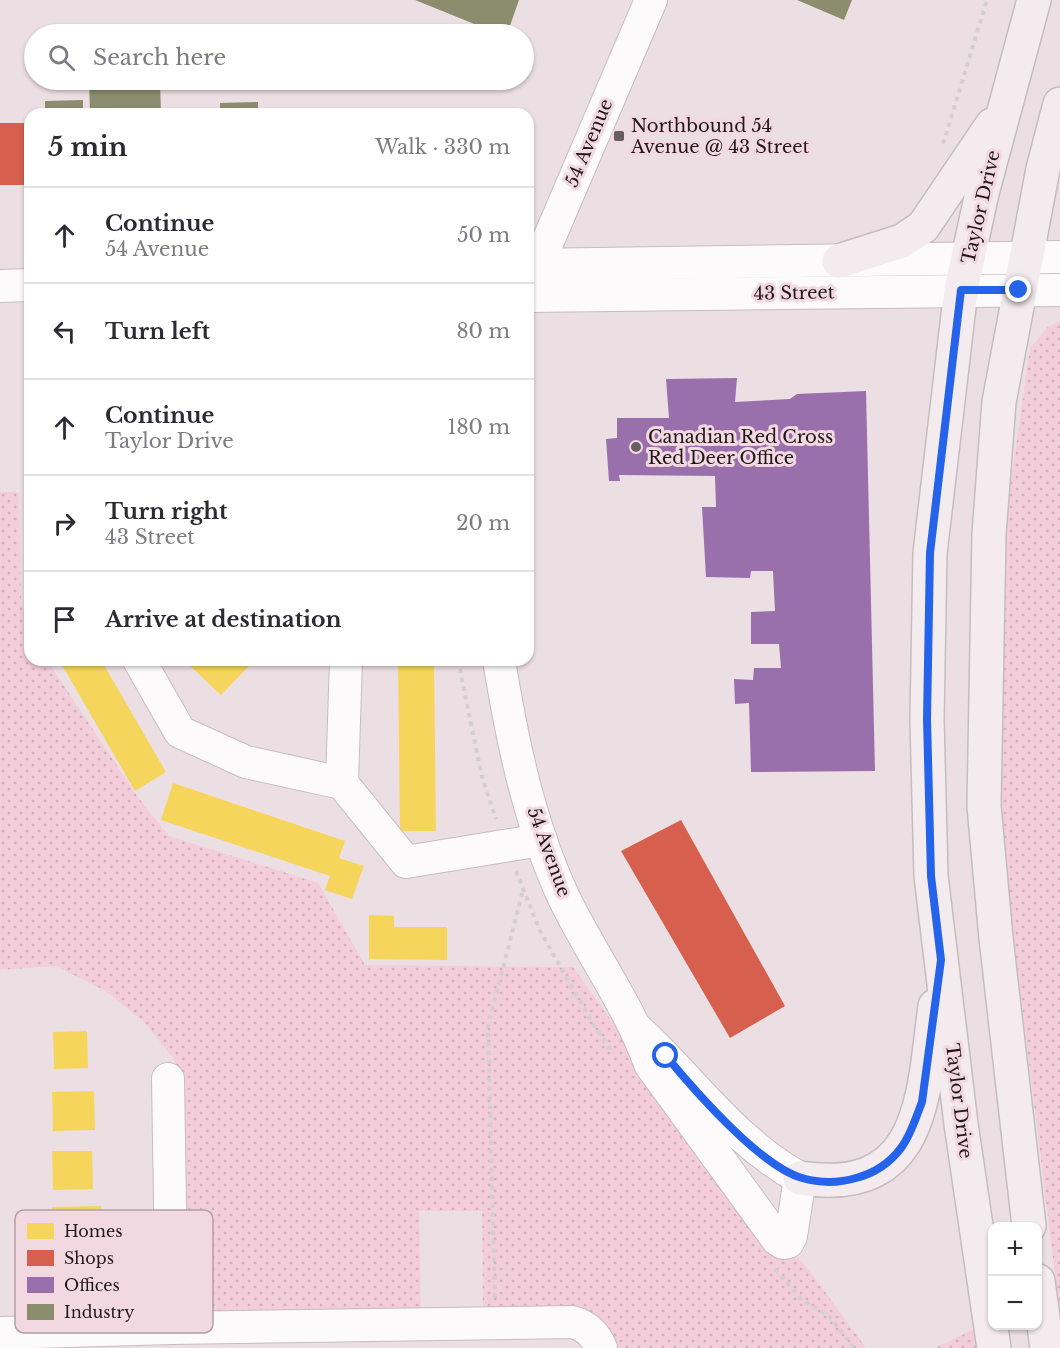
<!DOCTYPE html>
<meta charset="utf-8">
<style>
:root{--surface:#fff;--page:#f2f2f3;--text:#2b2b33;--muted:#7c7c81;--line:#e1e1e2}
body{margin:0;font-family:"Libre Baskerville",serif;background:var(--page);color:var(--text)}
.controls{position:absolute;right:18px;bottom:18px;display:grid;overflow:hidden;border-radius:12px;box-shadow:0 2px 4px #0004}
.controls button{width:54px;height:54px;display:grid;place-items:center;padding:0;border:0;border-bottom:2px solid var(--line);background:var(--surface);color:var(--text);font:30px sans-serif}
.stop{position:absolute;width:18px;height:18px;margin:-14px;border:4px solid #2563eb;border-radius:50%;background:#fff}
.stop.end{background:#2563eb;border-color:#fff;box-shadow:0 2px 6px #0008}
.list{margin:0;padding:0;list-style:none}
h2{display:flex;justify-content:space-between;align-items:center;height:78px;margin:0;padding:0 24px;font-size:26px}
h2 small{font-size:20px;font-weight:400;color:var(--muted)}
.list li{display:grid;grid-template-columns:39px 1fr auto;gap:18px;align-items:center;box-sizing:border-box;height:96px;padding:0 24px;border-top:2px solid var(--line)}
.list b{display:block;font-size:22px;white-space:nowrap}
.list p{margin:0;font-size:20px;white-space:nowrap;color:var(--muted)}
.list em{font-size:20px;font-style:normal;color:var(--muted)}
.icon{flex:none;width:33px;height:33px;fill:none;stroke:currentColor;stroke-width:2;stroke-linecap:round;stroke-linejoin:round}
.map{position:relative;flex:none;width:1060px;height:1348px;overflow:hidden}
.search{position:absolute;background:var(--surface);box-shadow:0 2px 4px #0004;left:24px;top:24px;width:510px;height:66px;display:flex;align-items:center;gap:15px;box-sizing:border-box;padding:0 21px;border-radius:33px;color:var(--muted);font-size:22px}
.panel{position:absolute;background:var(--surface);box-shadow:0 2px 4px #0004;left:24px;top:108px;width:510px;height:558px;border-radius:18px}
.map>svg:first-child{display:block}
</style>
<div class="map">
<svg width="1060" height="1348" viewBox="0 0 1060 1348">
<defs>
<pattern id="park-dots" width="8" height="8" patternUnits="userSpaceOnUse" patternTransform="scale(1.5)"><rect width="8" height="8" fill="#f3cdda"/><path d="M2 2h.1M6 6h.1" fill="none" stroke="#d0afba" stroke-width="1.8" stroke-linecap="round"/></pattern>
</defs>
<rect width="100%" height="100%" fill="#ecdfe3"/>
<g fill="url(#park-dots)">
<path d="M1060 321V1315L999 818V567L1030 348 1048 327Z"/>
<path d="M0 492H19L21 605 30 627V660H47L137 796 169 836 318 883 365 965 573 967 663 1093 815 1278 866 1348H615L483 1312 482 1211H419L421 1312 198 1317 184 1306 175 1060 144 1022 104 990 56 966 0 970Z"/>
<path d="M977 1328 980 1348H935Z"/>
</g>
<g fill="#f6d55c">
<path d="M27 499H30V602H28Z"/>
<path d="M59 660H101L166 772 135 791Z"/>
<path d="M184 660H243L249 666 221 695Z"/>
<path d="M398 660H434L436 831H400Z"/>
<path d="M173 783 345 841 339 858 364 866 352 899 325 890 330 876 161 820Z"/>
<path d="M369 915 394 916V927H447V960L369 959Z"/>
<path d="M87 1031 88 1068 54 1069 53 1032Z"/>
<path d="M94 1091 95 1130 53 1131 52 1092Z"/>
<path d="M52 1151H92L93 1189 53 1190Z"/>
<path d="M101 1206V1235L52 1236V1207Z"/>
</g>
<g fill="#d6604d">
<path d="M0 123H28L30 185H0Z"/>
<path d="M681 820 785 1006 730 1038 621 851Z"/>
</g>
<path fill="#9970ab" d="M737 378 735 402 790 399 797 394 866 391 875 771 751 772 749 703 735 704 734 679 753 680 754 668H781L779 644H751V612L775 611 773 571H751L750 578 706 577 702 507H716L715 476 619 475 620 481H609L606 439 617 438V418H669L666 379Z"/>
<g fill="#8c8c6e">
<path d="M415 0H519L507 34H499Z"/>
<path d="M797 0H852L844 20Z"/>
<path d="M89 80 160 81 161 114H90Z"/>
<path d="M83 100V114H45V101Z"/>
<path d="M258 102V114H220V103Z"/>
</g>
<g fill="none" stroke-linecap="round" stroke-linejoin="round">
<g stroke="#c7bcbf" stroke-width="34">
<g id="minor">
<path d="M528 265 1060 257"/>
<path d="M530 283 651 0"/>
<path d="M0 286 30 285"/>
<path d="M528 296 1060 290"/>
<path d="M139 660 180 732 246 762 342 783 406 862 541 840"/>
<path d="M499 660C512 740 529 823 564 898 591 954 629 1005 650 1064L777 1239 783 1243 788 1242 791 1236 800 1178C734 1142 693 1081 638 1030"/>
<path d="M342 783 346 660"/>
<path d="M172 1328 572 1322C587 1326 595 1334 601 1348"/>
<path d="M0 1333 172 1328 168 1079"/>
</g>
</g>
<g stroke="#c3bdbe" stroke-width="36">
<g id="major">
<path d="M839 261 902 241 923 227 992 125"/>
<path d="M800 1178C924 1197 923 1097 935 1006"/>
<path d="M1029 1226 996 938 984 806 989 534 999 402 1043 169 1060 104"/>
<path d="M1038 1281 1047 1348"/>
<path d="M994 1348 961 1124 931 876 927 719 930 553 961 290 982 193 1034 0"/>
</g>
</g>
<g stroke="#d3cfd0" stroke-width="4" stroke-dasharray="4.5 4.5" stroke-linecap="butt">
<path d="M943 144 987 0"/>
<path d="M458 660 482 777 496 819"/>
<path d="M516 871 540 931 592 1022 612 1052"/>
<path d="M775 1269 801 1299 829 1316 854 1348"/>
<path d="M495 1298 488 1026 523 890"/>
</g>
<use href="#minor" stroke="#fcfafb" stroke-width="32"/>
<use href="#major" stroke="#f4ebef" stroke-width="33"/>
</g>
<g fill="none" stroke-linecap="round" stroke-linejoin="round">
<path stroke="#2563eb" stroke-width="8" d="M666 1056C694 1090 760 1166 802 1178 819 1183 839 1183 856 1178 875 1173 889 1164 901 1148 911 1135 916 1117 922 1102L941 960 931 876 927 719 930 553 961 290H1019"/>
</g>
<g fill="#675e61" stroke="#f2d9e1" stroke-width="2">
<rect x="613" y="130" width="12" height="12" rx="3"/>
<circle cx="636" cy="447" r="6"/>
</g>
<g text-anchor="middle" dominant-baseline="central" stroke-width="6" stroke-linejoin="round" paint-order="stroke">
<g font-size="18" fill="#20181b" stroke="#f2d9e1" text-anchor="start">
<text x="631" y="126">Northbound 54<tspan x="631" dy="21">Avenue @ 43 Street</tspan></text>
<text x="648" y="437">Canadian Red Cross<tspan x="648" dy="21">Red Deer Office</tspan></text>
</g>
<g font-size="18" fill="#20181b" stroke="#f2d9e1">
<text transform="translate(589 143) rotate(-67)">54 Avenue</text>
<text transform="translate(981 207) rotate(-77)">Taylor Drive</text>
<text transform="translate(794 293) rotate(-1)">43 Street</text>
<text transform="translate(549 852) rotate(70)">54 Avenue</text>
<text transform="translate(959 1101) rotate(83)">Taylor Drive</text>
</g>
</g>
<rect x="15" y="1210" width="198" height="123" rx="9" fill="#f2d9e1" stroke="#b39fa6" stroke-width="1.5"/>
<rect x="27" y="1223" width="27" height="16" fill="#f6d55c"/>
<rect x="27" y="1250" width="27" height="16" fill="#d6604d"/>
<rect x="27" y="1277" width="27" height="16" fill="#9970ab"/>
<rect x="27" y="1304" width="27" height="16" fill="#8c8c6e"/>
<g font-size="16" fill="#20181b">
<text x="64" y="1237">Homes</text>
<text x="64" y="1264">Shops</text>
<text x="64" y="1291">Offices</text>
<text x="64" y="1318">Industry</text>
</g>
</svg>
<div class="controls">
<button>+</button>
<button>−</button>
</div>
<div class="stop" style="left:666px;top:1056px"></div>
<div class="stop end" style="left:1019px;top:290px"></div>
<div class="search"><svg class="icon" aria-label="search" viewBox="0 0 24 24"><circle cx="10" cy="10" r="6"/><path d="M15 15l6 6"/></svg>Search here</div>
<section class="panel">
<h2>5 min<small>Walk · 330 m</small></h2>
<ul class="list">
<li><svg class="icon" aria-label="ahead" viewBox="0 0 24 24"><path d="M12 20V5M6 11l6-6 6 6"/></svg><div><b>Continue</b><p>54 Avenue</p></div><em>50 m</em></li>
<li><svg class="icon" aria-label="left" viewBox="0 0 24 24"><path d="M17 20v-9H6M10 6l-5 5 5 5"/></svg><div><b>Turn left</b></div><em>80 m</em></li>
<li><svg class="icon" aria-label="ahead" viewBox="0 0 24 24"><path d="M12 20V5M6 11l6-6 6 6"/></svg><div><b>Continue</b><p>Taylor Drive</p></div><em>180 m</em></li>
<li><svg class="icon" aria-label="right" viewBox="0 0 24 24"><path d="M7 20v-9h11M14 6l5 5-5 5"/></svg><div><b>Turn right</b><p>43 Street</p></div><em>20 m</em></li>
<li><svg class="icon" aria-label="arrive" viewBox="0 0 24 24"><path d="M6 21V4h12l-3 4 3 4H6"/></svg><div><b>Arrive at destination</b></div></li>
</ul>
</section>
</div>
